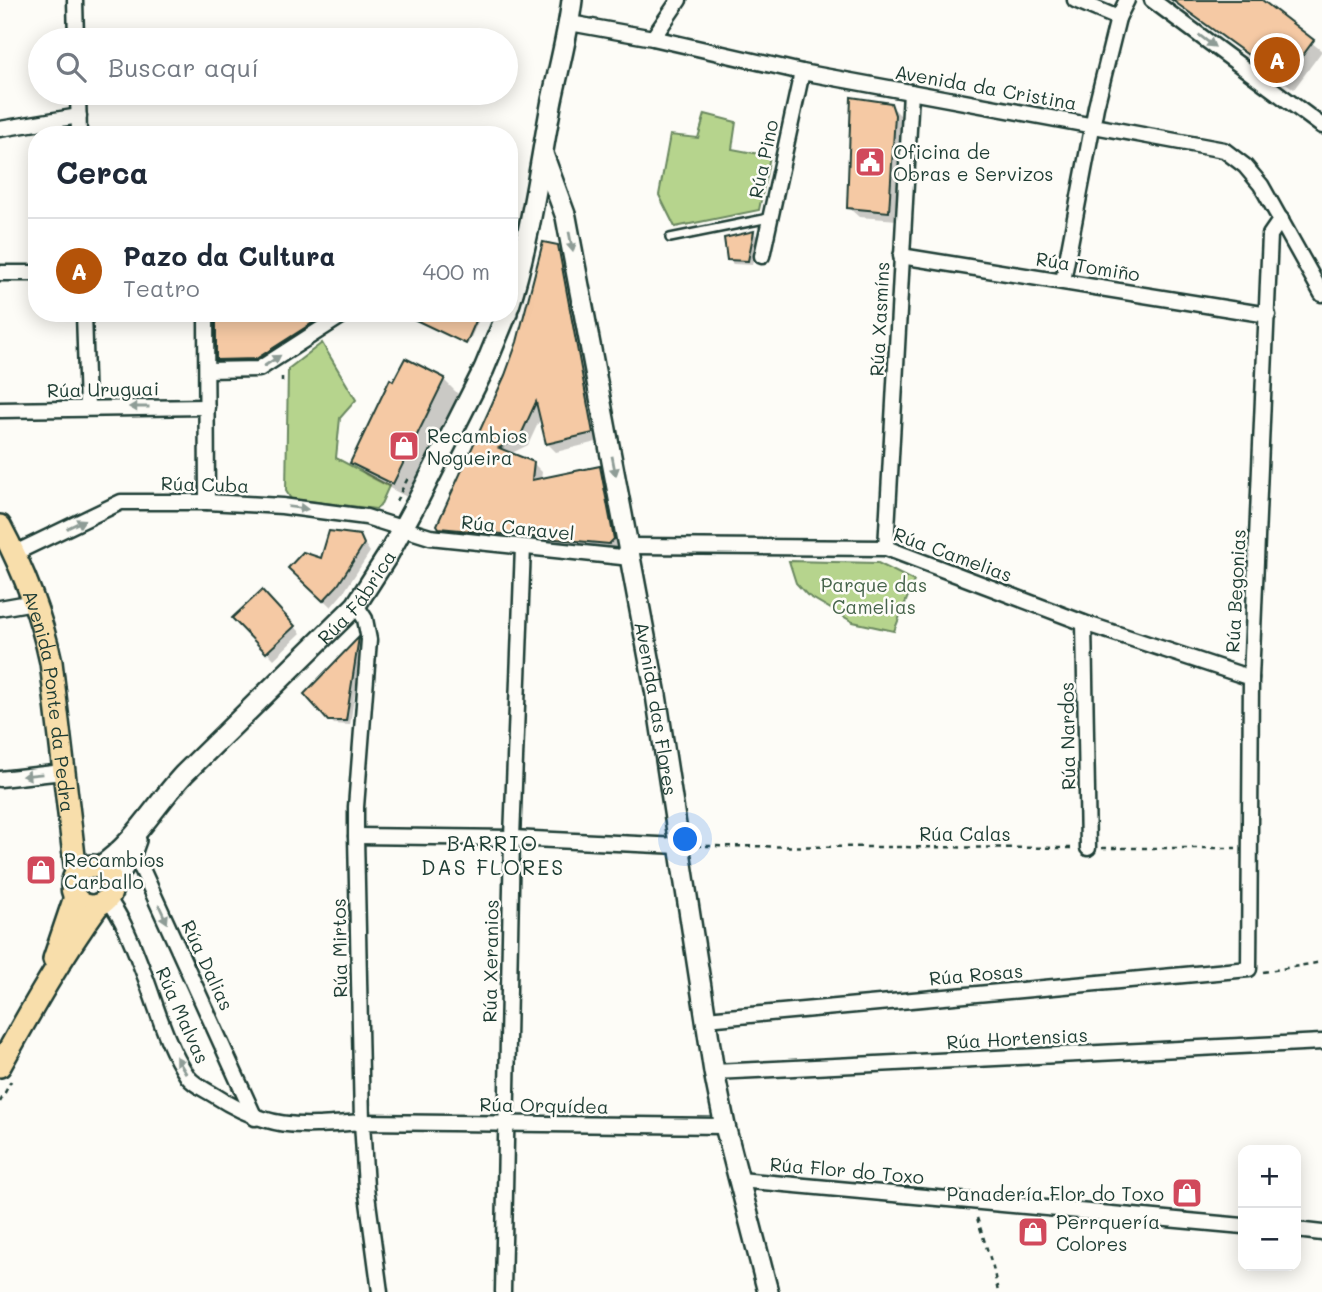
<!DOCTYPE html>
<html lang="es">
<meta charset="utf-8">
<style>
:root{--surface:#fff;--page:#f2f2f3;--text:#1f2937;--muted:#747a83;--line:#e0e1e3;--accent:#b45309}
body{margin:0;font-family:Mali,sans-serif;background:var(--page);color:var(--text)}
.controls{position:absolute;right:21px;bottom:21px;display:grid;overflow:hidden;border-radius:14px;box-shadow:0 4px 18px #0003}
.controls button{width:63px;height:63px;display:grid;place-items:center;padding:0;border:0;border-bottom:2px solid var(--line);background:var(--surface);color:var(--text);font:35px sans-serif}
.you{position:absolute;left:686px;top:840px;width:24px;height:24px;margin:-18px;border:5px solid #fff;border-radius:50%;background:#1a73e8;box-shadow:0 0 0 10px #1a73e833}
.badge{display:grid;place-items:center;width:46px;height:46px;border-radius:50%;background:var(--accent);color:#fff;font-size:23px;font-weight:700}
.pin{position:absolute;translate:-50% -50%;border:4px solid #fff;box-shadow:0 2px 7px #0006}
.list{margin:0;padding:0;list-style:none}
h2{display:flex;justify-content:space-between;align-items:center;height:91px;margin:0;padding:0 28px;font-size:30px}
h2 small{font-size:23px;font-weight:400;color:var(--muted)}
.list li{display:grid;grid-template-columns:46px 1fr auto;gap:21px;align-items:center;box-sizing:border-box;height:105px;padding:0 28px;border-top:2px solid var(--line)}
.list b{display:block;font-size:26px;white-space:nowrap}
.list p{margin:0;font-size:23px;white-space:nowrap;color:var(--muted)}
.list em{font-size:23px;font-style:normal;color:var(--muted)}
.icon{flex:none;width:38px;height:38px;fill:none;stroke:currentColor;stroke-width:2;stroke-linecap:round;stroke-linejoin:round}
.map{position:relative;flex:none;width:1322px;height:1292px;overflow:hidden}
.search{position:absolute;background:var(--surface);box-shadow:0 4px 18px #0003;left:28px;top:28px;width:490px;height:77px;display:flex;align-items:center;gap:18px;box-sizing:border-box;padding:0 24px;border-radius:38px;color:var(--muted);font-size:26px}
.panel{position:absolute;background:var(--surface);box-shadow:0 4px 18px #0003;left:28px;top:126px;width:490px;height:196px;border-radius:28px}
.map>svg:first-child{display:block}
</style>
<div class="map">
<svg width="1322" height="1292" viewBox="0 0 1322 1292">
<rect width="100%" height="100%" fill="#fdfcf7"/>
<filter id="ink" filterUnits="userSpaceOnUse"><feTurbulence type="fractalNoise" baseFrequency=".0143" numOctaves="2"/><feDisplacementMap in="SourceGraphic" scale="14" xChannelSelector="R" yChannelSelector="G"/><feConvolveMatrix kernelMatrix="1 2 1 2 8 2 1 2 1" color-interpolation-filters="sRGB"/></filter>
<g filter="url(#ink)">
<g fill="#b6d48d" stroke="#6a8860" stroke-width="2">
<path d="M705 114 736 122 732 149 770 156 759 210 675 227 659 195 670 135 698 138Z"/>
<path d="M322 343 356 400 340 418 336 458 389 486 380 506 376 509 291 499 286 491 288 369Z"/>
<path d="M789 561 878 563 914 581 894 631 853 622 807 595 796 583Z"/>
</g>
<g fill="#0003">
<path d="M1171 0H1259L1322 51 1294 89Z"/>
<path d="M890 105 900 115 904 126 898 220 859 217 849 208Z"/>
<path d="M754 233 758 237 752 265 733 264 729 260Z"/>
<path d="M557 247 566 256 600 441 556 452 547 443 541 417 528 445 510 454 533 463 542 472 541 480 600 468 608 476 622 548 617 552 449 536 440 527 506 376Z"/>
<path d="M216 313H346L263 366H224L218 359Z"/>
<path d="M460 313H482L468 344 420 322Z"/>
<path d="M444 380 458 394 407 497 366 476 352 462 394 383Z"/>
<path d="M359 536 370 552 344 592 331 607 291 568 323 561Z"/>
<path d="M262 592 301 633 274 659 235 618Z"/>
<path d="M359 639 362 643 350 725 334 724 307 694Z"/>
</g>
<g fill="#f5c9a4" stroke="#1f3d34" stroke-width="2">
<path d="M1172 0H1262L1314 40 1284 81Z"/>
<path d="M851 97 891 103 895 115 889 212 847 208Z"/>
<path d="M754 231 748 261 727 260 724 238Z"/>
<path d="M543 242 558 245 593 433 546 444 536 402 520 437 499 448 534 462 532 480 600 466 614 539 609 544 439 528 437 525 505 375 517 342Z"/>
<path d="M216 313H328L256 359 216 360Z"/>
<path d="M401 313H459L476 321 466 344Z"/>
<path d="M405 358 445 378 393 484 350 463 390 379 393 381Z"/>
<path d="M329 531 360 535 364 544 338 585 323 601 288 568 303 552 321 558Z"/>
<path d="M262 590 295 626 266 653 232 618Z"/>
<path d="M359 637 346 721H328L304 694Z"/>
</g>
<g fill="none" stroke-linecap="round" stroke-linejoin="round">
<g stroke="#1f3d34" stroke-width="12">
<path id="lane" d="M670 238 769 218"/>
</g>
<g stroke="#1f3d34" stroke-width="19">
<g id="street">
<path d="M75 0 76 40"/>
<path d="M1075 0 1118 18"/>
<path d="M1152 0 1322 126"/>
<path d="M570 23 653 38 802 72 1224 150 1245 166 1261 185 1322 294"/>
<path d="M653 38 679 0"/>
<path d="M78 93 79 135"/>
<path d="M0 129 79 116"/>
<path d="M762 256 802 72"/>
<path d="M901 256 1268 315"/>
<path d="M0 273H37"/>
<path d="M1063 281 1096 107 1118 18 1127 0"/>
<path d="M84 313 87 407"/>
<path d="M206 313 207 502"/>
<path d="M207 370 259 369 346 313"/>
<path d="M0 410 207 407"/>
<path d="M629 546 886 548 1084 623 1251 678"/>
<path d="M886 548 911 92"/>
<path d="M15 553 121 502H207L282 506 366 517 430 537 631 558"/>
<path d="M356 605 365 619 369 640 356 807V836L362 1122 366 1187 380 1292"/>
<path d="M0 608 34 602"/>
<path d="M1084 623 1088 848"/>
<path d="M0 779 63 772"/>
<path d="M356 836 512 838 679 846"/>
<path d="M131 854 142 869 255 1118"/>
<path d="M107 898C126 922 135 951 146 979 158 1012 168 1048 188 1077 194 1085 206 1090 214 1095 270 1131 299 1127 362 1122L725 1126"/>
<path d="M706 1019 1249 969 1251 678 1270 235 1281 219"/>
<path d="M714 1072 1322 1042"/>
<path d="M740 1180 1243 1226"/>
<path d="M1296 1230 1322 1233"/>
<path d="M503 1292 512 838 523 547"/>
</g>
</g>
<g stroke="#1f3d34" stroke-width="24">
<g id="secondary">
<path id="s1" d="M543 154 566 217 656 695 714 1072 725 1126 768 1292"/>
<path d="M509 306C530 240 539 169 552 100 559 67 568 34 572 0"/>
<path id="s2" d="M99 867C135 843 155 805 184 774L356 605 388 555 418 500 484 369 507 313"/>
<path d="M111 889 131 854 136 840"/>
</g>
</g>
<g stroke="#1f3d34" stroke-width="26">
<g id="primary">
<path id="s3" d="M0 526C23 569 41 615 51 662L76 873"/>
<circle cx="92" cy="886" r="20"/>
<path d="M54 959 75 897"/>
<path d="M0 1066C31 1010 62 955 99 904"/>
</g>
</g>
<g stroke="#1f3d34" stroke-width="2.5" stroke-dasharray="5 5" stroke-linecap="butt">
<path d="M282 382V372"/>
<path d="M396 501 409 476"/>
<path d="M696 846 1075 848"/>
<path d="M1102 848H1236"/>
<path d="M1263 972 1322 962"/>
<path d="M0 1102 11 1081"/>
<path d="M977 1218 993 1267 998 1292"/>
</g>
<use href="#lane" stroke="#fdfcf7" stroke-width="7"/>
<use href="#street" stroke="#fdfcf7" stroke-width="14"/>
<use href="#secondary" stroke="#fdfcf7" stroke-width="19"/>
<use href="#primary" stroke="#f8deab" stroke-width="21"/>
</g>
<defs><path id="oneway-solid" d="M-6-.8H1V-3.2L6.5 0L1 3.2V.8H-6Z" transform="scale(1.75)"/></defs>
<g fill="#8e9c96">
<use href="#oneway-solid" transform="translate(1207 41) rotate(37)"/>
<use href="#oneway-solid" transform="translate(571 242) rotate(79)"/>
<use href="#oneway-solid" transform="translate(272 361) rotate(-33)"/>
<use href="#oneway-solid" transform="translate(139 407) rotate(180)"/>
<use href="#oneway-solid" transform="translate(614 466) rotate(79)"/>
<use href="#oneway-solid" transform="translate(298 508) rotate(7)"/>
<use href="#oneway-solid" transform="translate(76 524) rotate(-26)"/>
<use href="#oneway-solid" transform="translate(32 775) rotate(174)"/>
<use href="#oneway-solid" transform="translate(163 914) rotate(65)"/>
<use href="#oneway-solid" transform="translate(181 1065) rotate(-121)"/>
</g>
</g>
<defs>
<g id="civic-square" transform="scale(1.575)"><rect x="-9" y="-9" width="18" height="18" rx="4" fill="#d1495b" stroke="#fdfcf7"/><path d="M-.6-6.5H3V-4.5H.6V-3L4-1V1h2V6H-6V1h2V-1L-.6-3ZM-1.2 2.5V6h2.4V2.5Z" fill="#fff"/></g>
<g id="shop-square" transform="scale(1.575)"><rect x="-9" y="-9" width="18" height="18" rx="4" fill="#d1495b" stroke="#fdfcf7"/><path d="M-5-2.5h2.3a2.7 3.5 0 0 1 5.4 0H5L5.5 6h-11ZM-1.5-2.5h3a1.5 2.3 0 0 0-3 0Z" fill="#fff"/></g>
</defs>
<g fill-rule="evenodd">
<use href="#civic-square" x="870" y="162"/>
<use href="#shop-square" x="404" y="446"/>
<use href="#shop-square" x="41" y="870"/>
<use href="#shop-square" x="1187" y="1193"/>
<use href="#shop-square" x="1033" y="1232"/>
</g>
<g text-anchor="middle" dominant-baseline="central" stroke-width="5" stroke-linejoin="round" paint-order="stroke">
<g font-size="19" fill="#1f3d34" stroke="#fdfcf7">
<text transform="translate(986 87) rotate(10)">Avenida da Cristina</text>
<text transform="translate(763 159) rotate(-78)">Rúa Pino</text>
<text transform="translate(1088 266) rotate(9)">Rúa Tomiño</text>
<text transform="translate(879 319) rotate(-87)">Rúa Xasmíns</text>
<text transform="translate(103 389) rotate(-1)">Rúa Uruguai</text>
<text transform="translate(205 484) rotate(2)">Rúa Cuba</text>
<text transform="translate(518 527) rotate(6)">Rúa Caravel</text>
<text transform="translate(953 554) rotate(20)">Rúa Camelias</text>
<text transform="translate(1235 591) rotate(-87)">Rúa Begonias</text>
<text stroke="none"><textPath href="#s2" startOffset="374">Rúa Fábrica</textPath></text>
<text stroke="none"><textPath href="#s3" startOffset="184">Avenida Ponte da Pedra</textPath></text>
<text stroke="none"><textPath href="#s1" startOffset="567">Avenida das Flores</textPath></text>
<text transform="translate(1067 736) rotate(-91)">Rúa Nardos</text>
<text x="965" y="833">Rúa Calas</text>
<text transform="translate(339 948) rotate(-91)">Rúa Mirtos</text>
<text transform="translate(490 961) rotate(-89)">Rúa Xeranios</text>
<text transform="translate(208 965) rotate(65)">Rúa Dalias</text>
<text transform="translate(976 974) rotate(-5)">Rúa Rosas</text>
<text transform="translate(183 1015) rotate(66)">Rúa Malvas</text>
<text transform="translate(1017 1038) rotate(-3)">Rúa Hortensias</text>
<text transform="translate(544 1105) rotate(1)">Rúa Orquídea</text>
<text transform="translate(847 1170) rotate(5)">Rúa Flor do Toxo</text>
</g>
<g font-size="19" fill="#1f3d34" stroke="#fdfcf7" text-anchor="start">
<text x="893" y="151">Oficina de<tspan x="893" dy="22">Obras e Servizos</tspan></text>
<text x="427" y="435">Recambios<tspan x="427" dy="22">Nogueira</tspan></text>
<text x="64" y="859">Recambios<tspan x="64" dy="22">Carballo</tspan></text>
<text x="1164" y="1193" text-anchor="end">Panadería Flor do Toxo</text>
<text x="1056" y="1221">Perrquería<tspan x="1056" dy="22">Colores</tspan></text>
</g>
<g font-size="19" fill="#45634a" stroke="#fdfcf7">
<text x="874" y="584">Parque das<tspan x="874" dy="22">Camelias</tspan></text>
</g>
<g font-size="21" letter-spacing="2" fill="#1f3d34" stroke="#fdfcf7">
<text x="493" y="842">BARRIO<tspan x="493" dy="24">DAS FLORES</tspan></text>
</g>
</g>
</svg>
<div class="controls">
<button>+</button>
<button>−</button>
</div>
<div class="you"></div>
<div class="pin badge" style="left:1277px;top:60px">A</div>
<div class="search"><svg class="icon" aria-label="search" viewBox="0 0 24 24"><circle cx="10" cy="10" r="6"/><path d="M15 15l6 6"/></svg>Buscar aquí</div>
<section class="panel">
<h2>Cerca<small></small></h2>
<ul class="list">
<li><span class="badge">A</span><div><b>Pazo da Cultura</b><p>Teatro</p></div><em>400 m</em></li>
</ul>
</section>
</div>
